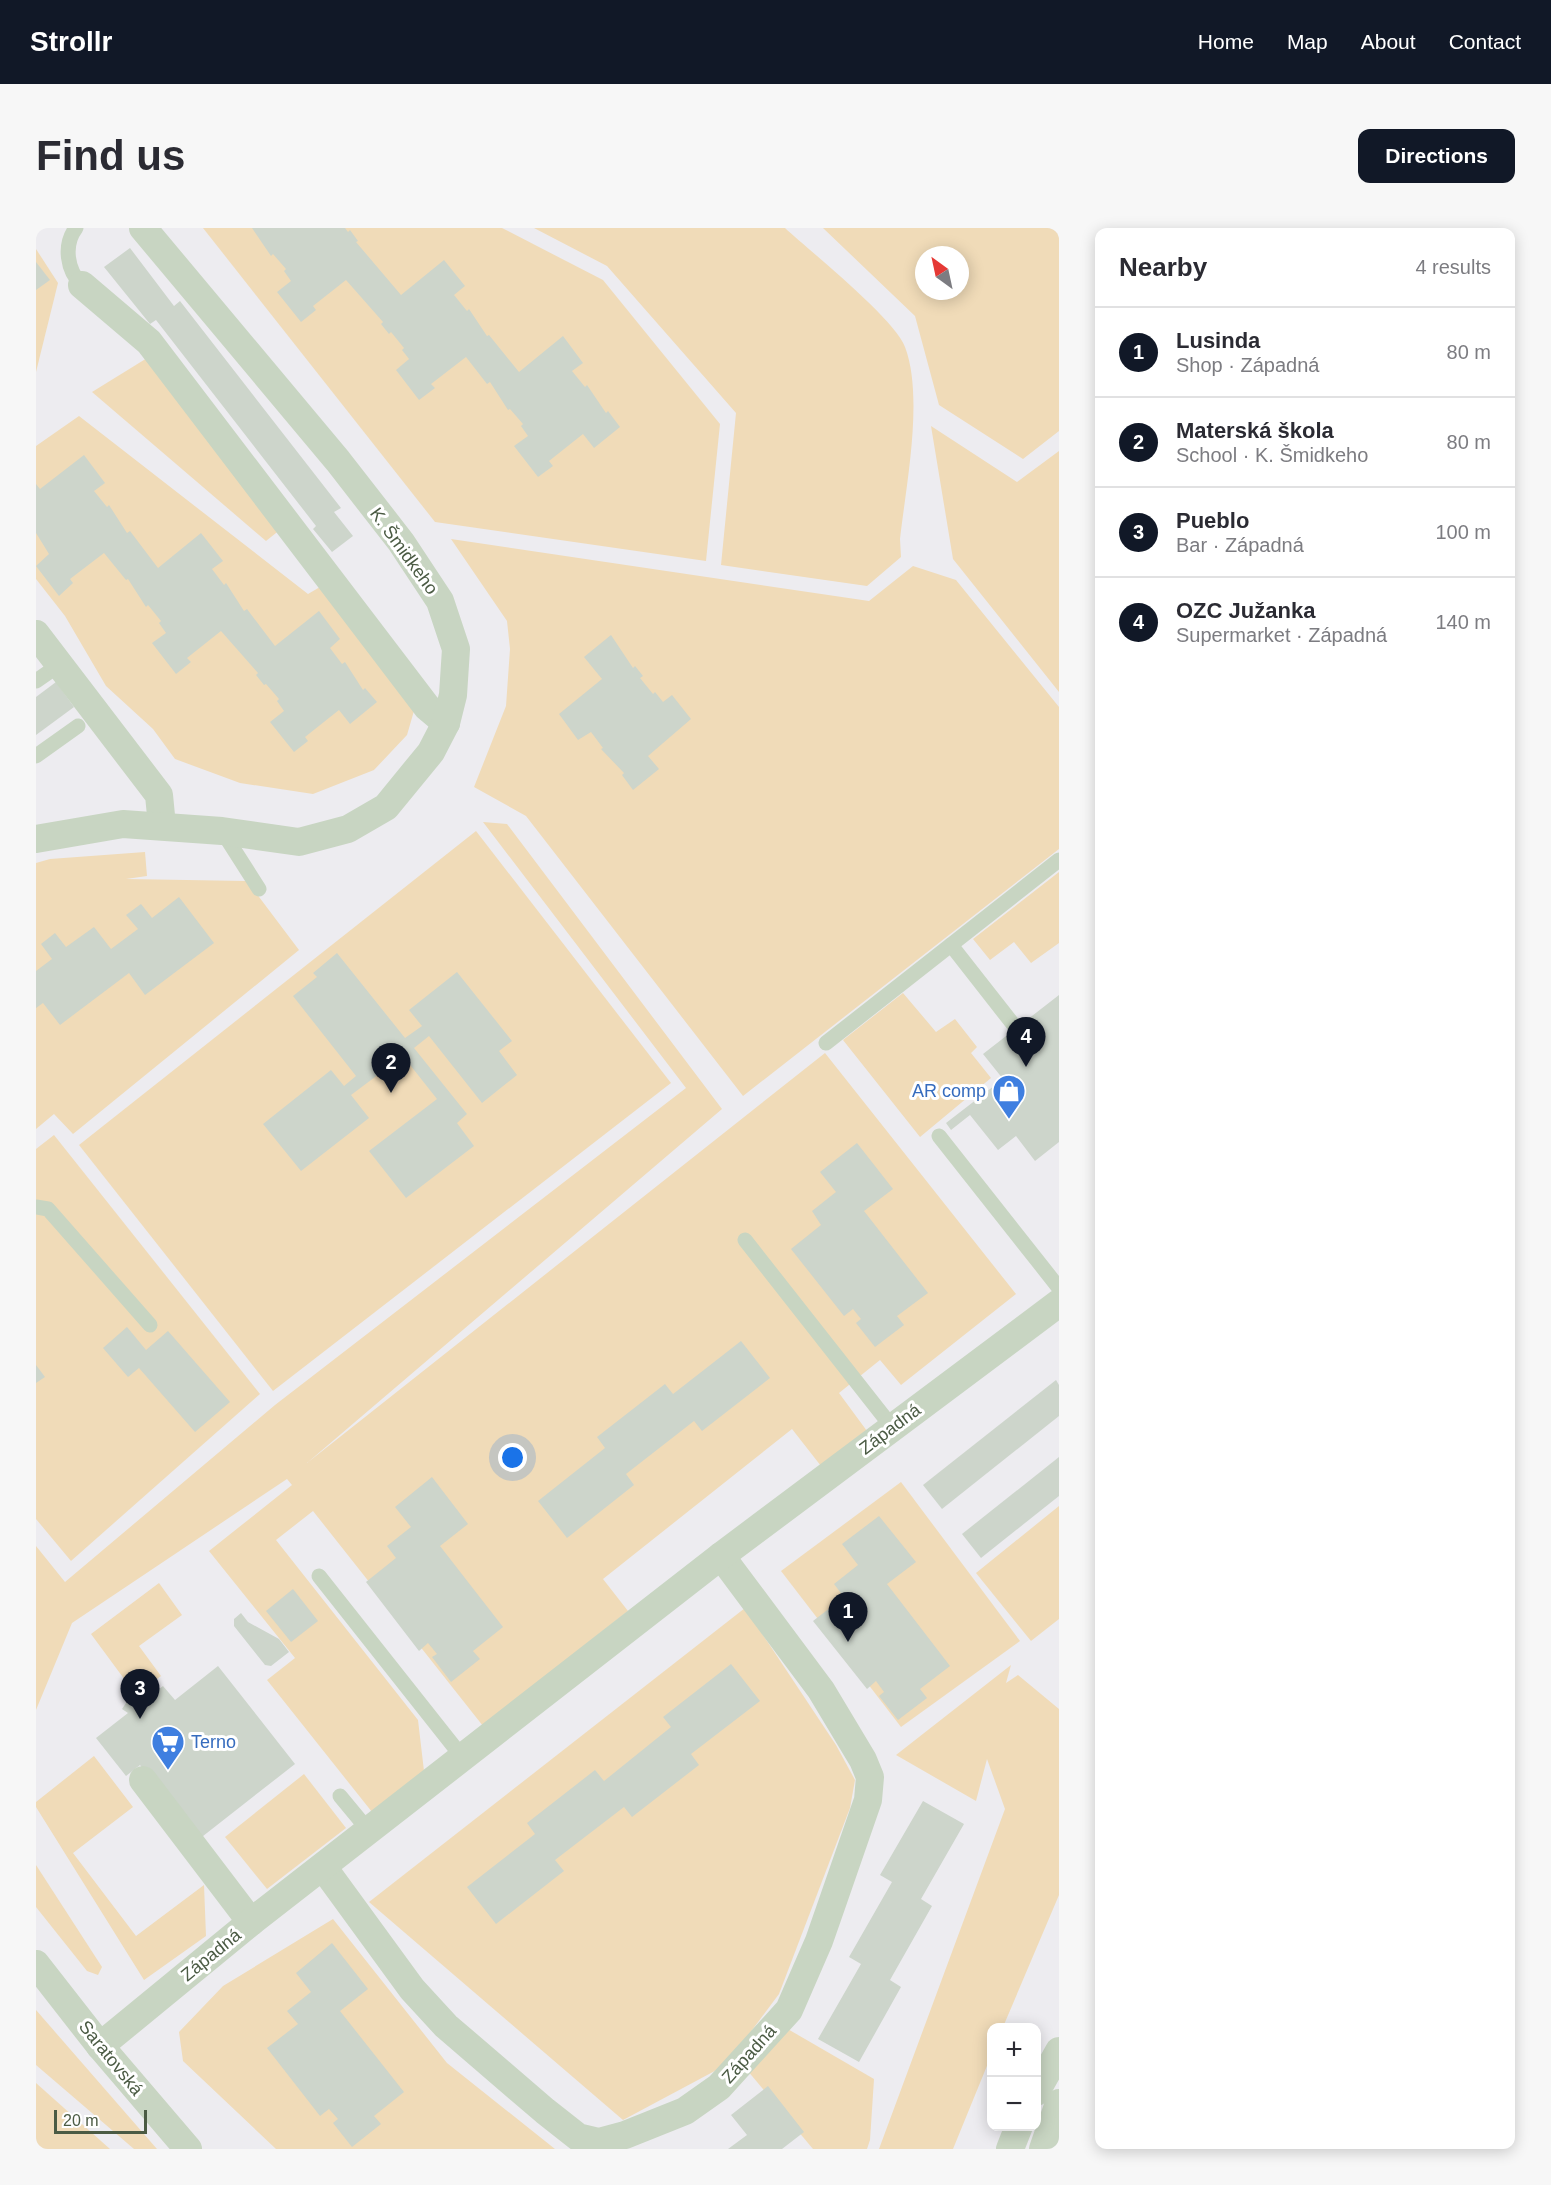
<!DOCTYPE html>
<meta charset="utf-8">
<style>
:root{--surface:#fff;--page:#f7f7f7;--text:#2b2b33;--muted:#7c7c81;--line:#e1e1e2;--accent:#111827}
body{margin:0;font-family:Arial,sans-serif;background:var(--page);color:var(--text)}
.controls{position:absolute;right:18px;bottom:18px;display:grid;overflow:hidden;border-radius:12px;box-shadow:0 3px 15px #0003}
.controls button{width:54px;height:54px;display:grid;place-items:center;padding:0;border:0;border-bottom:2px solid var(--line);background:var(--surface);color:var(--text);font:30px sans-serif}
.compass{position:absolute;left:879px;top:18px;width:54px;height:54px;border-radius:50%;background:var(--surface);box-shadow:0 3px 15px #0003;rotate:327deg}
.scale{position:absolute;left:18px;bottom:15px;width:93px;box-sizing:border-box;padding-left:6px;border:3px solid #4b5b44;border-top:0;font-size:16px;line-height:21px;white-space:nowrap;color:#4b5b44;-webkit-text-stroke:4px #fff;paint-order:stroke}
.you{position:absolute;left:477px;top:1230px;width:21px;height:21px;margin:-15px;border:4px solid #fff;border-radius:50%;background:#1a73e8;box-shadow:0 0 0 9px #1a73e833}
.badge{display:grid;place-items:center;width:39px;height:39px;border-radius:50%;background:var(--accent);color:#fff;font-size:20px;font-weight:700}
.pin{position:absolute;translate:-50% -50px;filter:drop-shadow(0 2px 3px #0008)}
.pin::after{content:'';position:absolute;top:32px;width:21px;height:18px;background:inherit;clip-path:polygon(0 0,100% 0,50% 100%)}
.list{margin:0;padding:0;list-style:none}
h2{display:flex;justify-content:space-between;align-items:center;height:78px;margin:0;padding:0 24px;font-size:26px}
h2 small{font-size:20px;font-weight:400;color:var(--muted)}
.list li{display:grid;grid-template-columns:39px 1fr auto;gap:18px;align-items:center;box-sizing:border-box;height:90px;padding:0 24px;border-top:2px solid var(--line)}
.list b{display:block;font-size:22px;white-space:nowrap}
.list p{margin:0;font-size:20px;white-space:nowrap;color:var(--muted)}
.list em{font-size:20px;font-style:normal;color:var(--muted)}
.map{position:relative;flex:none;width:1023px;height:1921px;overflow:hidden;border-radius:12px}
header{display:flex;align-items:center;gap:36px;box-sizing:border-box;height:84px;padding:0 30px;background:var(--accent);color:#fff}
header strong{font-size:28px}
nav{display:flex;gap:33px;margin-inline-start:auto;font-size:21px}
.intro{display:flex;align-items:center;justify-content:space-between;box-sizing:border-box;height:144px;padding:0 36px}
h1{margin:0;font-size:42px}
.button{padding:15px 27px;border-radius:12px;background:var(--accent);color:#fff;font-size:21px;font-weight:700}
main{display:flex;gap:36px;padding:0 36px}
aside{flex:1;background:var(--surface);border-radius:12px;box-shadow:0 3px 15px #0003}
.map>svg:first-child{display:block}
</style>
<header>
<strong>Strollr</strong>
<nav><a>Home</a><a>Map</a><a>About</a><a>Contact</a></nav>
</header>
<div class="intro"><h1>Find us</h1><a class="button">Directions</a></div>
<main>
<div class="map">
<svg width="1023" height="1921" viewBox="0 0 1023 1921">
<rect width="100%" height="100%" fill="#edecf0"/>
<g fill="#f0dbb8" fill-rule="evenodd">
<path d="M167 0H466L567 52 684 196 670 333 399 294Z"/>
<path d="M498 0H749C775 24 859 91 869 119 888 169 870 257 864 311L865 329 831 358 685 337 700 185 571 38Z"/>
<path d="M787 0H1023V203L987 231 903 177 879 88ZM888 27H924V63H888Z"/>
<path d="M0 21 22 55 0 144Z"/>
<path d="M116 127 245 301 230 313 56 164Z"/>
<path d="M43 188 272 366 284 359 380 476 371 507 338 542 277 566 204 555 139 531 117 501 70 458 29 388 0 351V218Z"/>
<path d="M895 198 981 254 1023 223V464L917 331Z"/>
<path d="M415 311 833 373 877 338 920 352 1023 479V621L707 868 490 588 438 559 470 478 474 421 471 393Z"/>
<path d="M447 594 471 596 686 881 271 1235 789 825 980 1066 865 1157 844 1132 803 1165 831 1203 785 1238 756 1201 567 1351 592 1383 447 1498 277 1283 240 1312 382 1492 388 1543 336 1584 231 1452 259 1430 173 1323 256 1257 251 1251 36 1395 0 1482V1318L29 1354 239 1177 650 860Z"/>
<path d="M440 603 635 855 237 1163 43 917Z"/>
<path d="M109 624 111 648 90 651 211 653 263 722 37 906 18 886 0 901V635L14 631Z"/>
<path d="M1023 644V715L995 735 978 714 954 732 937 711Z"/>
<path d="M867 765 900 804 919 791 941 819 935 825 955 850 884 909 807 812Z"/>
<path d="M18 907 224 1166 35 1333 0 1291V921Z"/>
<path d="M865 1254 984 1413 865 1499 745 1343Z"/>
<path d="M1023 1278V1391L995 1413 940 1345Z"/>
<path d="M123 1355 146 1387 103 1418 125 1448 100 1467 55 1406Z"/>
<path d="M709 1380 800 1517 819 1552 814 1580 743 1766 690 1837 587 1892 333 1674Z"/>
<path d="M975 1437 970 1455 982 1447 1023 1481V1667L967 1799 956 1800 955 1828 917 1921H843L969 1581 951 1531 940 1573 860 1527Z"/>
<path d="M58 1528 97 1579 37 1625 100 1708 168 1657 170 1708 108 1752 0 1579V1574Z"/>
<path d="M268 1546 310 1600 231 1661 189 1609Z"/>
<path d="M0 1637 66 1739 62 1747 51 1743 0 1679Z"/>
<path d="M297 1691 411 1835 519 1921H240L147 1833 143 1804 187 1758Z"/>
<path d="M0 1782 121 1921H98L0 1837Z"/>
<path d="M750 1800 838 1851 834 1912 831 1921H777L711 1842Z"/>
<path d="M0 1855 74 1921H0Z"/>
</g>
<g fill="#cdd5cb">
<path d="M216 0H309L312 4 314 2 322 13 320 14 365 67 408 32 429 58 418 67 431 83 433 81 451 108 453 107 483 144 527 108 547 135 536 143 549 159 551 157 570 185 572 183 584 199 558 220 547 206 513 233 517 238 502 249 478 218 492 208 485 198 487 196 474 181 472 182 454 154 451 156 430 129 395 156 399 160 383 172 360 142 373 131 366 122 368 120 355 104 353 106 345 96 347 94 310 52 277 78 280 82 265 94 241 64 255 53 248 43 250 41 237 26 235 28Z"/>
<path d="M94 20 138 78 144 73 305 280 298 284 317 308 296 324 277 301 280 298 120 92 114 96 68 39Z"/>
<path d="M0 34 14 52 0 62Z"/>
<path d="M48 227 69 255 58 263 71 279 73 277 91 305 94 303 122 340 165 305 187 333 176 341 188 357 190 355 208 383 211 381 239 418 283 383 304 411 294 420 306 436 309 434 327 462 329 460 341 474 314 496 303 482 269 509 272 513 258 524 234 494 248 483 241 473 243 471 230 456 228 457 220 447 222 445 185 403 151 430 155 434 140 446 116 415 130 405 123 395 125 393 112 377 110 379 92 351 90 352 68 325 34 351 37 355 23 368 0 338 13 326 0 305V256L4 261Z"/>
<path d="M575 407 597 440 599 438 607 448 604 450 617 466 619 464 627 474 636 467 655 491 612 528 623 541 597 562 586 547 588 545 565 521 567 520 555 504 542 512 523 486 566 451 548 429Z"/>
<path d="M20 454 38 479 0 507V469Z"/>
<path d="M143 669 178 715 109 767 93 745 24 797 7 775 0 780V743L16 731 5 716 19 705 30 719 58 699 75 721 102 701 90 687 105 676 116 690Z"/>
<path d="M301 725 369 810 386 798 373 782 421 744 476 813 463 823 481 847 446 875 393 808 378 820 431 886 421 895 438 918 370 970 333 923 401 871 367 828 315 867 333 890 265 943 227 896 295 842 308 858 320 848 257 768 281 749 277 745Z"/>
<path d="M1023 767V914L999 933 980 908 962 922 934 887 915 902 910 895 967 851 947 826Z"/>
<path d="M821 915 857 961 828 983 892 1065 861 1088 868 1097 839 1119 820 1095 825 1091 817 1081 808 1088 755 1021 785 997 776 983 800 964 784 944Z"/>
<path d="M91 1099 110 1122 132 1103 194 1174 159 1204 103 1140 92 1149 67 1120Z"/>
<path d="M705 1113 734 1150 666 1203 658 1193 590 1246 598 1257 531 1310 502 1273 569 1220 561 1209 629 1156 637 1166Z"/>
<path d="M0 1137 9 1149 0 1155Z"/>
<path d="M1020 1152 1023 1157V1188L906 1281 887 1257Z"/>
<path d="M1023 1229V1268L945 1330 926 1306Z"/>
<path d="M396 1249 432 1296 404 1318 467 1399 437 1423 444 1431 415 1454 396 1429 401 1426 392 1415 383 1423 330 1354 360 1330 351 1318 375 1299 359 1279Z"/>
<path d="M843 1288 880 1334 851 1356 914 1438 884 1461 891 1470 862 1492 843 1468 848 1464 840 1453 831 1461 777 1393 808 1369 798 1356 822 1337 806 1316Z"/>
<path d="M257 1361 282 1393 255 1414 230 1383Z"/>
<path d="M205 1385 212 1394 243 1411 253 1424 235 1438 229 1437 198 1398V1391Z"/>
<path d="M695 1436 724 1473 655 1526 663 1537 596 1589 588 1579 519 1632 528 1643 460 1696 431 1659 499 1606 491 1595 559 1542 568 1553 635 1499 627 1489Z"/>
<path d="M182 1438 259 1536 162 1612 104 1537 90 1548 60 1510 92 1485 86 1481 94 1469 101 1478 127 1458 139 1472Z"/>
<path d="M887 1573 928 1596 885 1671 896 1678 854 1752 865 1759 823 1834 782 1811 825 1736 813 1729 856 1654 844 1647Z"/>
<path d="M296 1715 332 1761 304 1783 368 1864 338 1888 345 1896 316 1919 297 1895 302 1891 293 1881 284 1888 231 1820 262 1796 251 1783 275 1764 260 1745Z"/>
<path d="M732 1858 768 1904 746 1921H692L711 1907 695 1887Z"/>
</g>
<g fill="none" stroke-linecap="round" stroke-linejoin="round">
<g stroke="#c8d5c2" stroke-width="15">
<path d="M40 0C27 17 31 43 46 57"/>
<path d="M0 453 23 437"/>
<path d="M0 528 42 498"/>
<path d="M186 603 223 661"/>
<path d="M915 717 980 800"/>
<path d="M790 815 1023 632"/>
<path d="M903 908 1023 1060"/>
<path d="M0 979 12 981 114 1097"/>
<path d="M709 1012 856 1199"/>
<path d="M283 1348 427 1530"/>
<path d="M304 1568 333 1603"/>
</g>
<g stroke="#c8d5c2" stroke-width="28">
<path d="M46 57 113 114 391 479 410 495"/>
<path d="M0 406 123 567 126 598"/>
<path d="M0 611 87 596 186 603 263 614 312 601 350 579 395 524 410 495 417 467 420 421 404 373 365 314 302 233 107 0"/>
<path d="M107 1552 215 1694"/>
<path d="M287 1639 376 1761 410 1798 509 1883 542 1909 563 1914 589 1907 649 1883 683 1859 753 1782 783 1713 798 1670 832 1572 834 1549 827 1532 785 1462 685 1328"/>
<path d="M0 1736 64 1818 152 1921"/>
<path d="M64 1818 215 1694 685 1328 1023 1075"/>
<path d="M1000 1864 1023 1823"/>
<path d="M974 1921 983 1898"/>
<path d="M1007 1921 1023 1875"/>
</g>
</g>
<defs>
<g id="shop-pin" transform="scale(1.725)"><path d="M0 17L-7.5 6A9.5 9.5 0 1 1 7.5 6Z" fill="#3f7fe0" stroke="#fff"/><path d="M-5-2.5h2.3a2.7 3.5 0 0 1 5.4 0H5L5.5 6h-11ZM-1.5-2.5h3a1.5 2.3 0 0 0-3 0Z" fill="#fff"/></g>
<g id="supermarket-pin" transform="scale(1.725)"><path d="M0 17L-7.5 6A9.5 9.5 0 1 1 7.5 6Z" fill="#3f7fe0" stroke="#fff"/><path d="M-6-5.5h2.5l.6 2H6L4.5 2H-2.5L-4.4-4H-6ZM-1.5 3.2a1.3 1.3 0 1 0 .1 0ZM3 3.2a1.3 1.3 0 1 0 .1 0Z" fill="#fff"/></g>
</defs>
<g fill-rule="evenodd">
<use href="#shop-pin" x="973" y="863"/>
<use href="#supermarket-pin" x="132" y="1514"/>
</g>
<g text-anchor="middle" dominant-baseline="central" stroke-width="6" stroke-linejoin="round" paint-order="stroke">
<g font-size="18" fill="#4b5b44" stroke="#fff">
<text transform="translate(368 323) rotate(54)">K. Šmidkeho</text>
<text transform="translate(854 1201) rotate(-37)">Západná</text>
<text transform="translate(175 1727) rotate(-39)">Západná</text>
<text transform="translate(713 1826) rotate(-48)">Západná</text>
<text transform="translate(75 1830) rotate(51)">Saratovská</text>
</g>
<g font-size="18" fill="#366cbe" stroke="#fff" text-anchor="end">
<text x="950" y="863">AR comp</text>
<text x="155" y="1514" text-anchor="start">Terno</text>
</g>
</g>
</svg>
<div class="controls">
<button>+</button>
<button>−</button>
</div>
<svg class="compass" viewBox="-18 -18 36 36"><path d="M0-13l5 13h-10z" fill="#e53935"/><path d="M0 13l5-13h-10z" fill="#7c7c81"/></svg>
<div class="scale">20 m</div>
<div class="you"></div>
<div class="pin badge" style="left:812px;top:1414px">1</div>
<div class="pin badge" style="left:355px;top:865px">2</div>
<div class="pin badge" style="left:104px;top:1491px">3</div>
<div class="pin badge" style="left:990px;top:839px">4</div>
</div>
<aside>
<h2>Nearby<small>4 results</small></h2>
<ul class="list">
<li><span class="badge">1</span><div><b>Lusinda</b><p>Shop · Západná</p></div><em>80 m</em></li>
<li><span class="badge">2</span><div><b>Materská škola</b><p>School · K. Šmidkeho</p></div><em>80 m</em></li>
<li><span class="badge">3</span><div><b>Pueblo</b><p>Bar · Západná</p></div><em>100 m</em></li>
<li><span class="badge">4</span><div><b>OZC Južanka</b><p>Supermarket · Západná</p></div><em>140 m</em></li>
</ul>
</aside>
</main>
